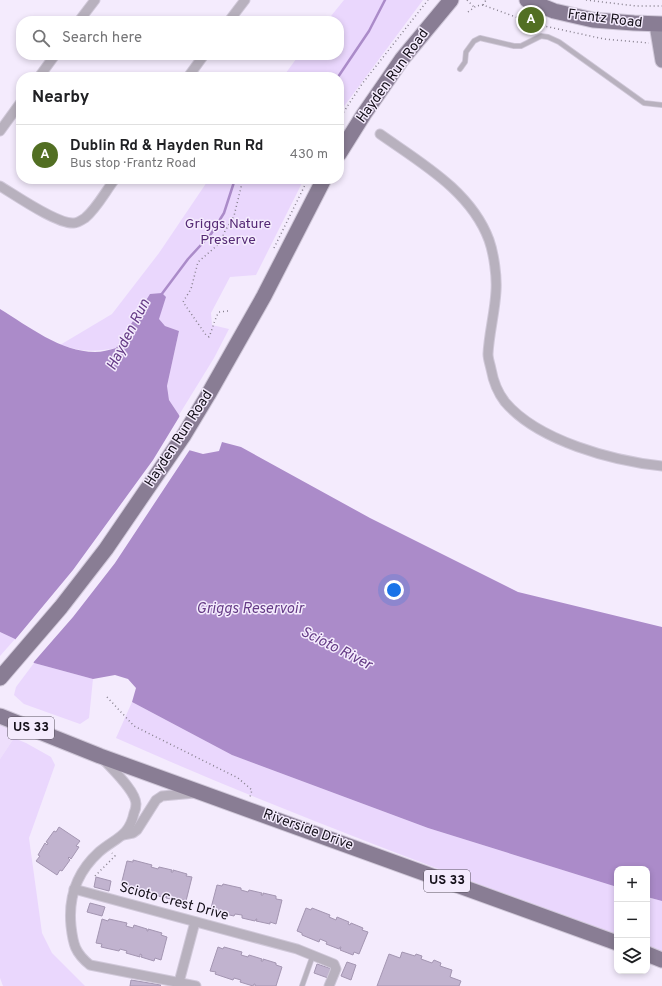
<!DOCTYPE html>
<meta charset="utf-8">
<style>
:root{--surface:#fff;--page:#f2f2f2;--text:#202124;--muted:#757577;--line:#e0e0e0;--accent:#526f23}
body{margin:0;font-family:Overpass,sans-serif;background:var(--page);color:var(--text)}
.controls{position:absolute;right:12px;bottom:12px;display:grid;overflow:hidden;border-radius:8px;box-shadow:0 2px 6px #0003}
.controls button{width:36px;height:36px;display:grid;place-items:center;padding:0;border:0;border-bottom:1px solid var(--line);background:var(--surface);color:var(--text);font:20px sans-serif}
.you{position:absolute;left:394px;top:590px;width:14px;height:14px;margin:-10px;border:3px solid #fff;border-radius:50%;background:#1a73e8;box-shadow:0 0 0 6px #1a73e833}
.badge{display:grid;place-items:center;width:26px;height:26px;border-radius:50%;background:var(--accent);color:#fff;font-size:13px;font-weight:700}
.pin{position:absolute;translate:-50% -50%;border:2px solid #fff;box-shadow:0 1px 4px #0006}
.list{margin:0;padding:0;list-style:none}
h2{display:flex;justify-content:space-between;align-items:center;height:52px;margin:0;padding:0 16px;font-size:17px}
h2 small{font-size:13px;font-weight:400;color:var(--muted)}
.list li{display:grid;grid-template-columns:26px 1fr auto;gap:12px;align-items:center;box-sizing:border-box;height:60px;padding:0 16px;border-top:1px solid var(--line)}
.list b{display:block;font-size:15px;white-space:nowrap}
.list p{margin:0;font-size:13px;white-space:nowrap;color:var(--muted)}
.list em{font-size:13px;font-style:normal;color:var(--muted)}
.icon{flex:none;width:22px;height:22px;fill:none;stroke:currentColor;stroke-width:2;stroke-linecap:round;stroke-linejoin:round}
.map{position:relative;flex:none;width:662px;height:986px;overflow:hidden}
.search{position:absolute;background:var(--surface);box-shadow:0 2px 6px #0003;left:16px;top:16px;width:328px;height:44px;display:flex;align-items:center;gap:10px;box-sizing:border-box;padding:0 14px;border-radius:16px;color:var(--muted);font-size:15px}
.panel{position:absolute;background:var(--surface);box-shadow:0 2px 6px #0003;left:16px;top:72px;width:328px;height:112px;border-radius:16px}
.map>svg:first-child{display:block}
</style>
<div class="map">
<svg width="662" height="986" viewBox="0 0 662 986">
<rect width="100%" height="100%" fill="#f4ebfd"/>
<path fill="#eedffc" d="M0 717 14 738 0 759Z"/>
<g fill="#ead7fd">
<path d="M344 0H423L339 113V77H283L299 55H339V21H327Z"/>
<path d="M209 179H304L256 275 230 277 211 313 212 325 229 329 214 358 179 415 169 400 167 386 179 331 165 326 158 319 166 297 133 322 116 348C93 352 83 352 60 345L112 314 159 253Z"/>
<path d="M0 632 15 639 0 656Z"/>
<path d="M34 663 93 679 89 718 80 724 24 704 14 695 16 687Z"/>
<path d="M132 702 232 755 428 828 617 887V936C449 873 280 811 116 738Z"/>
<path d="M14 738 26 743 51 757 55 765 29 838 42 933 52 953 85 986H3L0 978V759Z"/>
<path d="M647 897 662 901V952L647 947Z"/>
</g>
<path fill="#ab8bc9" d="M162 293 166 297 159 319 165 326 179 331 167 386 169 400 179 415 183 424 178 447 203 454 219 451 222 442 241 447 370 518 518 592 662 627V901L647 897V869H617V887L428 828 232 755 132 702 136 688 128 679 115 675 93 679 34 663 15 639 0 632V309C28 326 61 352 95 352 102 352 109 350 116 348L150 294Z"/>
<path fill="#f4ebfd" d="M181 414 185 424 180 445 191 448 115 563 73 617 32 664 14 641 73 570 153 460Z"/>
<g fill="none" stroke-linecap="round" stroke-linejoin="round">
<g stroke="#ab8bc9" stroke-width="2.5">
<path d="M338 77 369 31 385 0"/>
<path d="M161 295 188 259 211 234 224 213 235 179"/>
</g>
</g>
<g fill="#c1b3cf" stroke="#a496b2">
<path d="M59 827 80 841 76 846 79 847 71 859 69 857 68 858 70 860 62 871 60 870 57 875 36 861 40 856 38 855 45 843 47 845 48 843 46 842 54 831 56 832Z"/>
<path d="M133 860 152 865 151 867 158 869 159 867 172 870 171 872H173V870L187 874 186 876 192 877 186 901 180 899 179 901 166 898 167 896H165V898L152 894V892L145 890 144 893 126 888 127 886 121 885 127 861 133 862Z"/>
<path d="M96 877 111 881 109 891 94 887Z"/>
<path d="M223 884 241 888V890L248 892 249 890 262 893 261 895H263V893L276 896V899L282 900 276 924 270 922V924L256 921 257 919H256L255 921 242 918V915L235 914 234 916 216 912 217 909 211 908 217 885 222 886Z"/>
<path d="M90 903 105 907 102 916 87 912Z"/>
<path d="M306 908 311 910 312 908 330 915 329 917 336 920 337 917 349 922 348 924 350 925 351 923 363 928 362 930 368 932 359 954 354 952 353 955 340 950 341 947H340L339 949 326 944 327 942 320 939 319 942 302 935V933L297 931Z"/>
<path d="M102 919 108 921 109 919 127 923 126 926 133 928 134 925 147 929V931H148V929L162 933 161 935 167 937 161 960 155 958 154 961 141 957 142 955 140 954V957L126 953 127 951 120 949 119 951 101 947 102 944 96 943Z"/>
<path d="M218 947 223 949 224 947 242 952 241 955 248 957 249 955 262 959 261 961H263V959L276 963V965L282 967 276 986H255V984H254L253 986 240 982 241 980 234 978 233 980 215 974 216 972 210 971Z"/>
<path d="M402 952 415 956 416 954 422 956 421 959 432 963 434 960 441 963 440 966 452 970 450 977 461 981 459 986H377L389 954 400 958Z"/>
<path d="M347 962 356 965 351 980 341 976Z"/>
<path d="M317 964 332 969 328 978 314 973Z"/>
<path d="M131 980 161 985 160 986H130Z"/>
</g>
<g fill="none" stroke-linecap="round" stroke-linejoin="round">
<g stroke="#d0c8d9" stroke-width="6">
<g id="service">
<path d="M460 69 465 62 466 52 474 41 480 38 514 46H521L541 36 548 37 559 42 644 103 662 105"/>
<path d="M302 986 313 955"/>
</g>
</g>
<g stroke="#d0c8d9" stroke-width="11">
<g id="minor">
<path d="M79 21 95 0"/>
<path d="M229 21 245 0"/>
<path d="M39 77 55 55"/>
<path d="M188 77 204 55"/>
<path d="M0 131 21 102"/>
<path d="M380 134C421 163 471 191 489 240 494 254 497 277 496 291 495 312 489 333 488 354 488 359 490 364 491 369 493 380 498 393 505 402 538 441 613 461 662 466"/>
<path d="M0 186C15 195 58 225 74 223 77 223 82 220 85 218 97 208 105 192 115 179"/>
<path d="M103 759C112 769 136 791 136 804 136 807 135 811 134 813 129 837 115 838 99 852 77 872 68 896 71 926 73 944 75 953 90 965L196 986"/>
<path d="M123 835 133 833 137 830 156 800 162 796 195 793"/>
<path d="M74 889 297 949 334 964 336 969 329 986"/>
<path d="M178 986 195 922"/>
</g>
</g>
<g stroke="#d0c8d9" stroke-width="15">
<path id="secondary" d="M656 25 662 61"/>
</g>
<g stroke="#d0c8d9" stroke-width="17">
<g id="primary">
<path d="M527 0 554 11 593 20 634 23 662 24"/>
<path d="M339 154 364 114 402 59 451 0"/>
<path d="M0 678 61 607 106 549 184 435 208 395 264 296 324 179"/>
<path d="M0 716 100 756 617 943"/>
<path d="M647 954 662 960"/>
</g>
</g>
<g stroke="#87808e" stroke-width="1.5" stroke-dasharray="1 3" stroke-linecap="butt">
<path d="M467 0 474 7"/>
<path d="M586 0 636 6H662"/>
<path d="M483 5 486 0"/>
<path d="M468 12 476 6 483 5 535 24 604 39 649 43"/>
<path d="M339 119 362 84 428 0"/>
<path d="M274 248 308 179"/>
<path d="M228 311 219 312C214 320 213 328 209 337L206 335 183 302 191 289 198 262 220 243 225 231 234 216 243 179"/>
<path d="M107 697 134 726 238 778 252 790 250 797"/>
<path d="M95 876 115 856 112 853"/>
</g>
<use href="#service" stroke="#b8b1be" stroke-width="4.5"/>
<use href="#minor" stroke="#b8b1be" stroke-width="9"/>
<use href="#secondary" stroke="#9c93a6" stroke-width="13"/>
<use href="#primary" stroke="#897d94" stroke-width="15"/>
</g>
<g text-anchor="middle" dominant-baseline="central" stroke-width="3" stroke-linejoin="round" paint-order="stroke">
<g fill="#f4ebfd" stroke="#57515d" stroke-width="1">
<rect x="8" y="717" width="46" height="22" rx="3"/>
<rect x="424" y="870" width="46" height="22" rx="3"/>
</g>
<g font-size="13" font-weight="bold" fill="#140f19">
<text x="31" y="728">US 33</text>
<text x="447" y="881">US 33</text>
</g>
<g font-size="14" fill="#140f19" stroke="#f4ebfd">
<text transform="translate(605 19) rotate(7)">Frantz Road</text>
<text transform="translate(393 76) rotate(-54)">Hayden Run Road</text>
<text transform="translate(179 439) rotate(-57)">Hayden Run Road</text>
<text transform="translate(308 830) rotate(20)">Riverside Drive</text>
<text transform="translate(174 902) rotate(15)">Scioto Crest Drive</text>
</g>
<g font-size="14" fill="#552a75" stroke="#f4ebfd">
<text x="228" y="224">Griggs Nature<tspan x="228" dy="16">Preserve</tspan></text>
</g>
<g font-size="15" font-style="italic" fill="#653b86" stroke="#f4ebfd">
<text transform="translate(129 335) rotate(-63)">Hayden Run</text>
<text x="250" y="609">Griggs Reservoir</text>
<text transform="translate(336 649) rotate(27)">Scioto River</text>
</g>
</g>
</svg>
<div class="controls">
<button>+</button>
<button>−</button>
<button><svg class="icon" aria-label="layers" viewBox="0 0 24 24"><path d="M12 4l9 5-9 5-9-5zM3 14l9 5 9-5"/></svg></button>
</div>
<div class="you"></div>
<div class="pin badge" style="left:531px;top:20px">A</div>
<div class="search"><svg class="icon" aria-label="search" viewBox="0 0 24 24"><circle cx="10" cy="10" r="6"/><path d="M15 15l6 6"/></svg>Search here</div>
<section class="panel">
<h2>Nearby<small></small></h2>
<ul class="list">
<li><span class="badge">A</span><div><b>Dublin Rd &amp; Hayden Run Rd</b><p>Bus stop · Frantz Road</p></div><em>430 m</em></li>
</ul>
</section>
</div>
